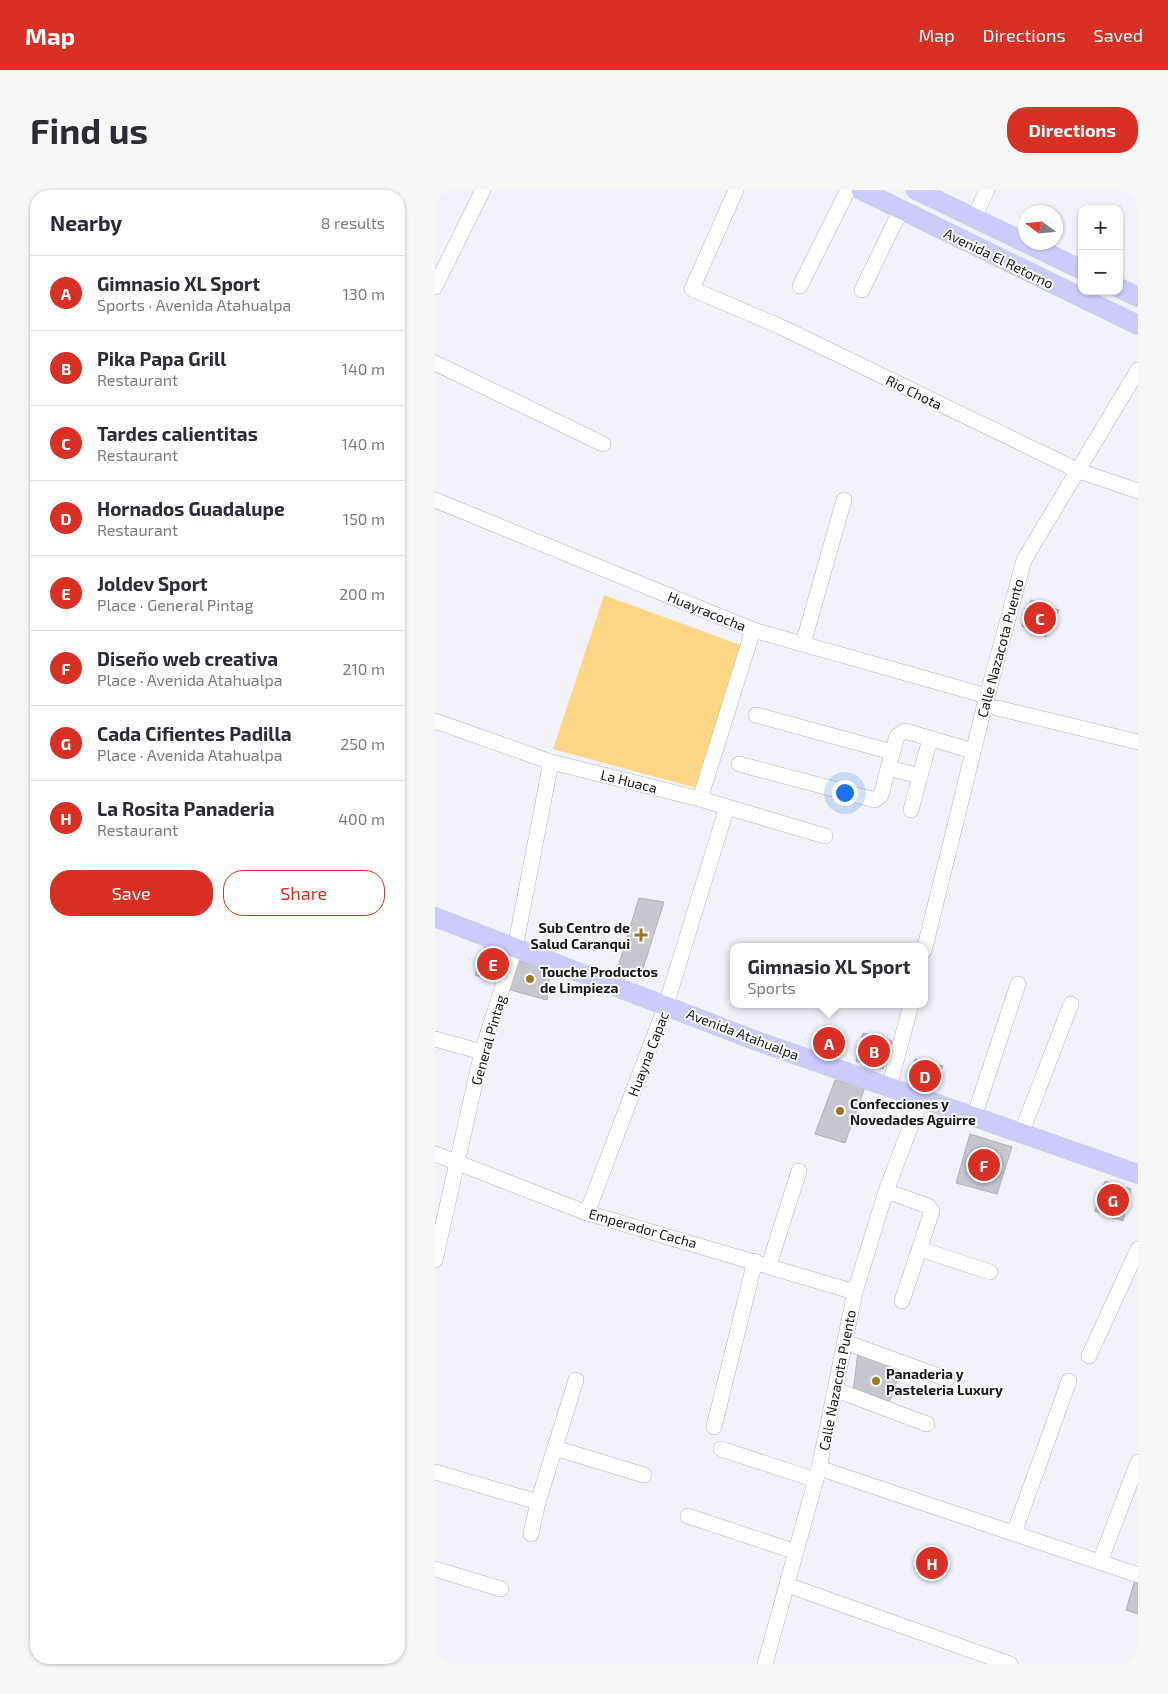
<!DOCTYPE html>
<meta charset="utf-8">
<style>
:root{--surface:#fff;--page:#f7f7f7;--text:#2b2b33;--muted:#7c7c81;--line:#e1e1e2;--accent:#d93025}
body{margin:0;font-family:"Exo 2",sans-serif;background:var(--page);color:var(--text)}
.controls{position:absolute;right:15px;top:15px;display:grid;overflow:hidden;border-radius:10px;box-shadow:0 1px 4px #0004}
.controls button{width:45px;height:45px;display:grid;place-items:center;padding:0;border:0;border-bottom:1px solid var(--line);background:var(--surface);color:var(--text);font:25px sans-serif}
.compass{position:absolute;left:583px;top:15px;width:45px;height:45px;border-radius:50%;background:var(--surface);box-shadow:0 1px 4px #0004;rotate:285deg}
.you{position:absolute;left:409px;top:602px;width:18px;height:18px;margin:-12px;border:4px solid #fff;border-radius:50%;background:#1a73e8;box-shadow:0 0 0 8px #1a73e833}
.badge{display:grid;place-items:center;width:32px;height:32px;border-radius:50%;background:var(--accent);color:#fff;font-size:16px;font-weight:700}
.pin{position:absolute;translate:-50% -50%;border:2px solid #fff;box-shadow:0 1px 5px #0006}
.popup{position:absolute;left:295px;top:753px;width:198px;height:65px;box-sizing:border-box;display:grid;place-content:center;border-radius:10px;background:var(--surface);filter:drop-shadow(0 1px 4px #0005);font-size:16px;white-space:nowrap;color:var(--muted)}
.popup b{font-size:19px;color:var(--text)}
.popup::after{content:'';position:absolute;left:50%;top:100%;margin-left:-10px;border:10px solid transparent;border-top-color:var(--surface)}
.list{margin:0;padding:0;list-style:none}
h2{display:flex;justify-content:space-between;align-items:center;height:65px;margin:0;padding:0 20px;font-size:21px}
h2 small{font-size:16px;font-weight:400;color:var(--muted)}
.list li{display:grid;grid-template-columns:32px 1fr auto;gap:15px;align-items:center;box-sizing:border-box;height:75px;padding:0 20px;border-top:1px solid var(--line)}
.list b{display:block;font-size:19px;white-space:nowrap}
.list p{margin:0;font-size:16px;white-space:nowrap;color:var(--muted)}
.list em{font-size:16px;font-style:normal;color:var(--muted)}
.actions{display:flex;gap:10px;padding:15px 20px}
.actions a{flex:1;padding:11px 0;border:1px solid var(--accent);border-radius:20px;text-align:center;font-size:18px;color:var(--accent)}
.actions .main{background:var(--accent);color:#fff}
.map{position:relative;flex:none;width:703px;height:1474px;overflow:hidden;border-radius:20px}
header{display:flex;align-items:center;gap:30px;box-sizing:border-box;height:70px;padding:0 25px;background:var(--accent);color:#fff}
header strong{font-size:24px}
nav{display:flex;gap:28px;margin-inline-start:auto;font-size:18px}
.intro{display:flex;align-items:center;justify-content:space-between;box-sizing:border-box;height:120px;padding:0 30px}
h1{margin:0;font-size:35px}
.button{padding:12px 22px;border-radius:20px;background:var(--accent);color:#fff;font-size:18px;font-weight:700}
main{display:flex;gap:30px;padding:0 30px}
aside{flex:1;background:var(--surface);border-radius:20px;box-shadow:0 1px 4px #0004}
.map>svg:first-child{display:block}
</style>
<header>
<strong>Map</strong>
<nav><a>Map</a><a>Directions</a><a>Saved</a></nav>
</header>
<div class="intro"><h1>Find us</h1><a class="button">Directions</a></div>
<main>
<aside>
<h2>Nearby<small>8 results</small></h2>
<ul class="list">
<li><span class="badge">A</span><div><b>Gimnasio XL Sport</b><p>Sports · Avenida Atahualpa</p></div><em>130 m</em></li>
<li><span class="badge">B</span><div><b>Pika Papa Grill</b><p>Restaurant</p></div><em>140 m</em></li>
<li><span class="badge">C</span><div><b>Tardes calientitas</b><p>Restaurant</p></div><em>140 m</em></li>
<li><span class="badge">D</span><div><b>Hornados Guadalupe</b><p>Restaurant</p></div><em>150 m</em></li>
<li><span class="badge">E</span><div><b>Joldev Sport</b><p>Place · General Pintag</p></div><em>200 m</em></li>
<li><span class="badge">F</span><div><b>Diseño web creativa</b><p>Place · Avenida Atahualpa</p></div><em>210 m</em></li>
<li><span class="badge">G</span><div><b>Cada Cifientes Padilla</b><p>Place · Avenida Atahualpa</p></div><em>250 m</em></li>
<li><span class="badge">H</span><div><b>La Rosita Panaderia</b><p>Restaurant</p></div><em>400 m</em></li>
</ul>
<div class="actions"><a class="main">Save</a><a>Share</a></div>
</aside>
<div class="map">
<svg width="703" height="1474" viewBox="0 0 703 1474">
<rect width="100%" height="100%" fill="#f2f2fa"/>
<path fill="#fed686" d="M169 405 305 455 261 598 118 559Z"/>
<g fill="#c7c7cf" stroke="#b0b0b7">
<path d="M596 410 624 420 611 447 587 436Z"/>
<path d="M204 708 229 712 206 785 183 777Z"/>
<path d="M50 757 76 764 66 792 40 785Z"/>
<path d="M82 770 115 779 112 810 72 799Z"/>
<path d="M390 839 406 844 398 866 382 861Z"/>
<path d="M428 843 457 851 448 879 421 871Z"/>
<path d="M480 869 508 876 495 907 475 896Z"/>
<path d="M400 890 430 897 410 953 380 944Z"/>
<path d="M535 944 577 957 562 1004 521 993Z"/>
<path d="M670 991 696 999 688 1031 660 1021Z"/>
<path d="M423 1161 466 1179 453 1216 418 1203Z"/>
<path d="M490 1363 509 1366 505 1380 486 1376Z"/>
<path d="M700 1390 703 1391V1424L691 1420Z"/>
</g>
<g fill="none" stroke-linecap="round" stroke-linejoin="round">
<g stroke="#b3b4bb" stroke-width="16">
<g id="minor">
<path d="M301 0 257 99 344 136 644 281 703 301"/>
<path d="M539 28 552 0"/>
<path d="M365 96 413 0"/>
<path d="M0 97 48 0"/>
<path d="M427 100 460 32 468 21"/>
<path d="M0 173 168 254"/>
<path d="M0 310 318 440 552 506"/>
<path d="M368 454 409 310"/>
<path d="M562 518 703 552"/>
<path d="M321 525 457 562"/>
<path d="M0 531 116 572 265 609 390 646"/>
<path d="M304 574 440 610 446 605 462 546 470 541 538 561"/>
<path d="M453 578 485 586 495 549"/>
<path d="M265 609 318 440"/>
<path d="M476 620 485 586"/>
<path d="M489 761 550 514 589 370 703 180"/>
<path d="M0 849 47 862"/>
<path d="M454 898 476 814"/>
<path d="M539 927 583 794"/>
<path d="M586 944 636 814"/>
<path d="M0 964 152 1023 420 1102"/>
<path d="M451 1001 493 1016 497 1021 467 1111"/>
<path d="M152 1023 231 815 292 617"/>
<path d="M485 1059 555 1082"/>
<path d="M0 1070 47 862 80 758 116 572"/>
<path d="M334 1075 364 981"/>
<path d="M410 1152 512 1189"/>
<path d="M654 1166 703 1059"/>
<path d="M401 1200 492 1234"/>
<path d="M279 1237 320 1071"/>
<path d="M120 1258 209 1285"/>
<path d="M286 1259 381 1290"/>
<path d="M384 1278 703 1385"/>
<path d="M0 1282 103 1312"/>
<path d="M253 1326 361 1362"/>
<path d="M579 1343 634 1191"/>
<path d="M96 1344 103 1312 141 1190"/>
<path d="M665 1372 703 1272"/>
<path d="M0 1379 66 1399"/>
<path d="M352 1395 575 1474"/>
<path d="M330 1474 384 1278 420 1102 451 1001 486 909"/>
</g>
</g>
<g stroke="#d1d1d1" stroke-width="20">
<g id="major">
<path d="M426 0 703 135"/>
<path d="M481 0 647 80"/>
<path d="M684 98 703 107"/>
<path d="M0 727 319 850 703 984"/>
</g>
</g>
<use href="#minor" stroke="#fff" stroke-width="15"/>
<use href="#major" stroke="#cccbfb" stroke-width="19"/>
</g>
<g fill="#9c7723" stroke="#fff" stroke-width="2">
<path d="M203.5 737.5h5v5h5v5h-5v5h-5v-5h-5v-5h5z"/>
<circle cx="95" cy="789" r="5"/>
<circle cx="405" cy="921" r="5"/>
<circle cx="441" cy="1191" r="5"/>
</g>
<g text-anchor="middle" dominant-baseline="central" stroke-width="4" stroke-linejoin="round" paint-order="stroke">
<g font-size="14" fill="#18181a" stroke="#fff">
<text transform="translate(564 68) rotate(26)">Avenida El Retorno</text>
<text transform="translate(479 202) rotate(26)">Rio Chota</text>
<text transform="translate(272 421) rotate(22)">Huayracocha</text>
<text transform="translate(565 458) rotate(-75)">Calle Nazacota Puento</text>
<text transform="translate(194 591) rotate(14)">La Huaca</text>
<text transform="translate(308 844) rotate(21)">Avenida Atahualpa</text>
<text transform="translate(53 850) rotate(-74)">General Pintag</text>
<text transform="translate(213 864) rotate(-69)">Huayna Capac</text>
<text transform="translate(208 1038) rotate(16)">Emperador Cacha</text>
<text transform="translate(402 1190) rotate(-79)">Calle Nazacota Puento</text>
</g>
<g font-size="14" font-weight="bold" fill="#18181a" stroke="#fff" text-anchor="start">
<text x="195" y="737" text-anchor="end">Sub Centro de<tspan x="195" dy="16">Salud Caranqui</tspan></text>
<text x="105" y="781">Touche Productos<tspan x="105" dy="16">de Limpieza</tspan></text>
<text x="415" y="913">Confecciones y<tspan x="415" dy="16">Novedades Aguirre</tspan></text>
<text x="451" y="1183">Panaderia y<tspan x="451" dy="16">Pasteleria Luxury</tspan></text>
</g>
</g>
</svg>
<div class="controls">
<button>+</button>
<button>−</button>
</div>
<svg class="compass" viewBox="-18 -18 36 36"><path d="M0-13l5 13h-10z" fill="#e53935"/><path d="M0 13l5-13h-10z" fill="#7c7c81"/></svg>
<div class="you"></div>
<div class="pin badge" style="left:394px;top:853px">A</div>
<div class="popup"><b>Gimnasio XL Sport</b>Sports</div>
<div class="pin badge" style="left:439px;top:861px">B</div>
<div class="pin badge" style="left:605px;top:428px">C</div>
<div class="pin badge" style="left:490px;top:886px">D</div>
<div class="pin badge" style="left:58px;top:774px">E</div>
<div class="pin badge" style="left:549px;top:975px">F</div>
<div class="pin badge" style="left:678px;top:1010px">G</div>
<div class="pin badge" style="left:497px;top:1373px">H</div>
</div>
</main>
